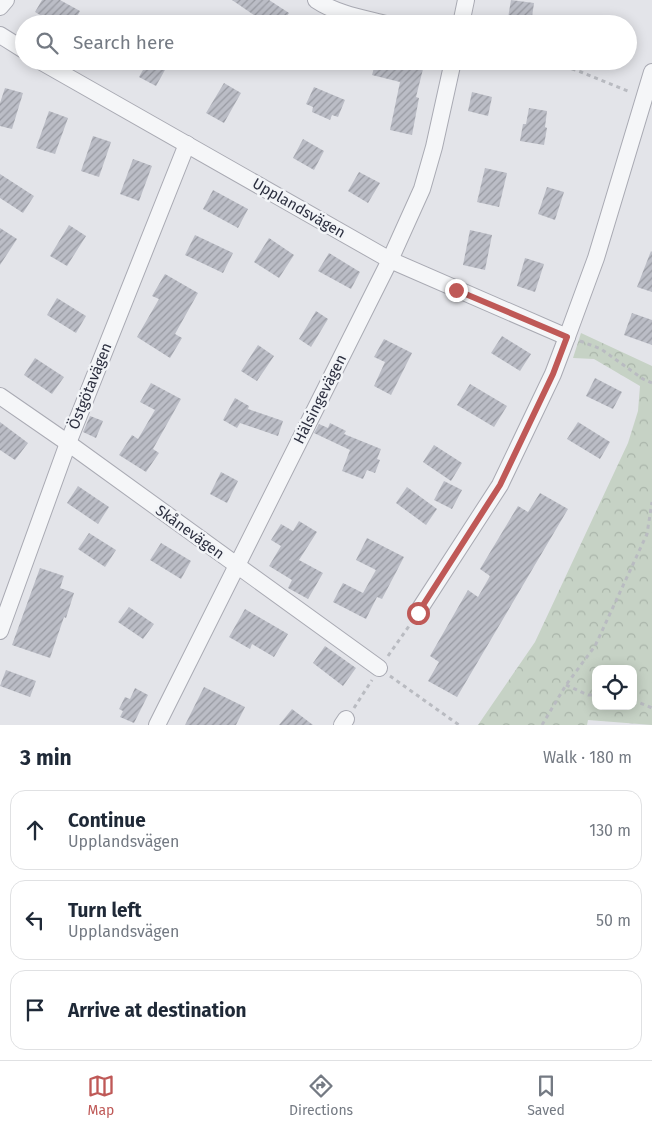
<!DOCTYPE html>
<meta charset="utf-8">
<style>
:root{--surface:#fff;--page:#f6f6f7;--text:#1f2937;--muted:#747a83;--line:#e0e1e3;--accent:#bf5957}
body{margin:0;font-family:"Fira Sans",sans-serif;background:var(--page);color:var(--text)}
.controls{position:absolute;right:15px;bottom:15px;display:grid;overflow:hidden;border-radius:10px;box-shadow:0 2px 12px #0003}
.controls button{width:45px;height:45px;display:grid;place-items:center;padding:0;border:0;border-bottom:1px solid var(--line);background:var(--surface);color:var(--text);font:25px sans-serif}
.stop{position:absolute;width:15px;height:15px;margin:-11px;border:4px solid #bf5957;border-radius:50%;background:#fff}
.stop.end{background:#bf5957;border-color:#fff;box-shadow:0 1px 5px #0008}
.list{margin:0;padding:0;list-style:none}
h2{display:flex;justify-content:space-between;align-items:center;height:65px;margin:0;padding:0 20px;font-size:21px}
h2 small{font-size:16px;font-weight:400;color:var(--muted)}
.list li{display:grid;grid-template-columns:32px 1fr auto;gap:15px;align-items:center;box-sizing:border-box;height:80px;margin:0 10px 10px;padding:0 10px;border:1px solid var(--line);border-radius:15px}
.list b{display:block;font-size:19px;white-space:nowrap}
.list p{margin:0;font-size:16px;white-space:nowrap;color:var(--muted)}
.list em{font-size:16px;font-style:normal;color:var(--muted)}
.icon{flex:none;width:28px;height:28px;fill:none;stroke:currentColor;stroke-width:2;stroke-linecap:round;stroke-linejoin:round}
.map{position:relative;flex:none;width:652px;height:725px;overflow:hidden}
.search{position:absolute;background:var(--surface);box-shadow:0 2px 12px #0003;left:15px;right:15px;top:15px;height:55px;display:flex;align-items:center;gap:12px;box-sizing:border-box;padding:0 18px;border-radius:28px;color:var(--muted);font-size:19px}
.sheet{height:335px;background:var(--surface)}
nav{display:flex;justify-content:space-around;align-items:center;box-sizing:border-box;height:70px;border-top:1px solid var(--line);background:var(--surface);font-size:14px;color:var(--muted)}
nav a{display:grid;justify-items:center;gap:2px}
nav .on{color:var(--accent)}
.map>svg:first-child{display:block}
</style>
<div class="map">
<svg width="652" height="725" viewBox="0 0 652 725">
<defs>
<pattern id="forest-crowns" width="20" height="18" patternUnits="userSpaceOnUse" patternTransform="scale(1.25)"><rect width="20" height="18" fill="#c6d2c5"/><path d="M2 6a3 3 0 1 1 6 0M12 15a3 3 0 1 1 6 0" fill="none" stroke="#aab5aa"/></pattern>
<pattern id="building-hatch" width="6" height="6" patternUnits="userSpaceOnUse" patternTransform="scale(1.25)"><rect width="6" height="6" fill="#bbbdc6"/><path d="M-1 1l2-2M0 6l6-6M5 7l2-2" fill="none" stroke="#989aa2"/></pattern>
</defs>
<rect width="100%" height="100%" fill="#e3e4e9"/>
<path fill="url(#forest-crowns)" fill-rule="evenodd" d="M581 333 652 366V725L588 720 587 725H478L535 642 628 443 638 411 640 386 594 359 573 358ZM596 669H633V706H596Z"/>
<g fill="url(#building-hatch)">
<path d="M42 0H60L80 11 73 24H44L47 19 35 12Z"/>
<path d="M232 0H269L289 13 282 24H267Z"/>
<path d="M511 0 534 3 531 24H507Z"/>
<path d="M148 61H170L156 86 139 77Z"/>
<path d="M376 61H425L416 97 419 98 412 135 390 130 400 82 372 75Z"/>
<path d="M224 83 241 93 224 123 206 113Z"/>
<path d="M314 87 345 100 338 117 332 115 330 120 312 112 313 107 306 104Z"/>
<path d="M5 88 23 93 12 129 0 126V103Z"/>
<path d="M472 92 492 97 488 116 468 111Z"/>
<path d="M529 108 547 111 545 127 547 128 544 145 520 141 523 124H526Z"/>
<path d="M49 111 68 118 55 154 36 148Z"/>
<path d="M93 136 111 142 99 177 81 171Z"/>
<path d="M303 139 324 151 314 170 293 158Z"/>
<path d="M133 159 152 166 139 201 120 194Z"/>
<path d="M485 168 507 173 499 207 477 202Z"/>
<path d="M359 172 380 183 368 203 348 191Z"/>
<path d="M0 174 34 196 23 213 0 198Z"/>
<path d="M547 187 564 192 555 220 538 214Z"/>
<path d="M213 190 248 209 238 228 203 209Z"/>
<path d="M69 225 86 236 67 266 50 256Z"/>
<path d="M0 228 17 239 0 265Z"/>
<path d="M470 230 492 235 485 270 463 265Z"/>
<path d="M195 235 233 253 223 273 185 255Z"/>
<path d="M269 238 294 255 279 278 254 262Z"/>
<path d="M651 251 652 252V292L637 287Z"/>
<path d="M329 253 360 272 351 289 318 271Z"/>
<path d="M525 258 544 264 535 292 517 286Z"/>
<path d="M165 274 198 293 175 334 182 338 170 358 137 337 159 299 152 296Z"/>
<path d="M57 298 86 316 76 333 47 315Z"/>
<path d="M316 311 328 319 311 347 299 339Z"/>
<path d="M632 313 652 320V345L624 335Z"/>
<path d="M502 336 531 354 520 371 491 353Z"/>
<path d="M384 339 412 353 391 395 374 386 385 362 374 357Z"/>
<path d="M258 345 274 356 257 381 241 371Z"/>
<path d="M35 358 64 377 52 394 24 375Z"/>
<path d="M595 378 622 392 613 409 586 396Z"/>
<path d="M151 383 181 399 153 449 159 453 146 472 119 455 132 435 138 439 155 410 140 402Z"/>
<path d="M470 384 507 406 494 427 457 405Z"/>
<path d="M235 398 249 406 248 409 283 421 278 436 240 423 237 428 223 420Z"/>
<path d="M90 416 103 421 96 438 83 432Z"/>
<path d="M0 422 28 443 15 460 0 450Z"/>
<path d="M578 422 610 442 600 459 567 439Z"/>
<path d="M330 423 346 431 344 434 381 449 377 459 380 460 375 473 367 470 363 479 342 471 350 450 314 433 319 424 328 428Z"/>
<path d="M434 445 462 463 451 481 423 462Z"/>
<path d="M221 472 238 481 227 503 210 494Z"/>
<path d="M444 481 462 490 452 509 434 500Z"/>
<path d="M78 486 109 507 98 524 67 503Z"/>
<path d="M407 487 437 509 426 525 396 503Z"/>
<path d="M540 493 568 509 457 697 428 681 439 662 430 656 468 590 478 597 490 576 480 569 518 506 528 512Z"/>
<path d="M299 521 317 532 299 560 323 573 308 599 288 588 292 580 269 566 281 546 271 540 281 524 293 531Z"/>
<path d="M89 533 116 550 105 567 78 549Z"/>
<path d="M367 538 404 557 382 599 377 597 366 619 333 602 343 583 363 593 376 570 356 560Z"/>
<path d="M161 543 191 561 181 579 150 560Z"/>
<path d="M40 568 64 576 60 588 74 593 66 618 64 617 50 658 12 645Z"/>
<path d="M129 607 154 624 143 639 118 622Z"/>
<path d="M245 609 288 634 274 657 252 644 250 649 229 637Z"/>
<path d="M325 646 356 668 343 686 313 663Z"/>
<path d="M6 670 36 681 30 697 0 686Z"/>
<path d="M204 687 245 707 236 725H185Z"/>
<path d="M135 688 148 695 134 723 120 717 123 711 119 709 125 697 130 699Z"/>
<path d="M292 709 313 725H279Z"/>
</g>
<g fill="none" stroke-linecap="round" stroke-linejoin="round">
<g stroke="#a9aab3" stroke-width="18">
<g id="minor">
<path d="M316 0C337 14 362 18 386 24"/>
<path d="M0 7 6 0"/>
<path d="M461 24 466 0"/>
<path d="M0 35 24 50"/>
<path d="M40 61 390 260 567 337 596 258 652 72"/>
<path d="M0 396 68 443 379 668"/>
<path d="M417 613 500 485 553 374 567 337"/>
<path d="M0 631 68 443 187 144"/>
<path d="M157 725 390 260 422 189 434 147 453 61"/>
<path d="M342 725 346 719"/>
</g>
</g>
<g stroke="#b9bbc1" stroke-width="3" stroke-dasharray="4 4" stroke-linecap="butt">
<path d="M549 61 581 72 630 92"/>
<path d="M580 341 601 349 643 379 652 383"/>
<path d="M388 656 409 626"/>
<path d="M390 676 459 725"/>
<path d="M566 685 588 695H596"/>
<path d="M633 700 652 708"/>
<path d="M354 708 372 680"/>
<path d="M542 725 566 685 595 646 647 534 652 502"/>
</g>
<use href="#minor" stroke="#f5f6f8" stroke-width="16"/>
</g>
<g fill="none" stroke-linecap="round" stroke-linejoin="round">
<path stroke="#bf5957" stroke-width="6" d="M418 613 500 485 553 374 567 337 456 290"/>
</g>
<g text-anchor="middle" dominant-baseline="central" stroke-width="5" stroke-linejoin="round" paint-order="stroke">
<g font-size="15" fill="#2d3040" stroke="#f2f4f7">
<text transform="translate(299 208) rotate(30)">Upplandsvägen</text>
<text transform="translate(90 386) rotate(-68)">Östgötavägen</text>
<text transform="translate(320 399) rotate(-63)">Hälsingevägen</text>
<text transform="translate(190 532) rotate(36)">Skånevägen</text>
</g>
</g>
</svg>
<div class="controls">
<button><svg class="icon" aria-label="locate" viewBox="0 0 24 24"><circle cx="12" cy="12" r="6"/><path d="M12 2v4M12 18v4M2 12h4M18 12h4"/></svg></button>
</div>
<div class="stop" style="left:418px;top:613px"></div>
<div class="stop end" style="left:456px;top:290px"></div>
<div class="search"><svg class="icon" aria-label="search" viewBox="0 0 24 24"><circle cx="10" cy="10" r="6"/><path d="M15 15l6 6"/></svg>Search here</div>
</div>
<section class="sheet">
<h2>3 min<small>Walk · 180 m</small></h2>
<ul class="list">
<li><svg class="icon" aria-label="ahead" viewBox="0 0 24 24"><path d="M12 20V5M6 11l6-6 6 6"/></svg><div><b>Continue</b><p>Upplandsvägen</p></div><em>130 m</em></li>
<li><svg class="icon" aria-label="left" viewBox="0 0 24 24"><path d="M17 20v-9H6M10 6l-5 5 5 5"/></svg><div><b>Turn left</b><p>Upplandsvägen</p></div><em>50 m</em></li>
<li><svg class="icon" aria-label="arrive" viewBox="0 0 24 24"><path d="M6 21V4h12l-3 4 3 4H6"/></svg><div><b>Arrive at destination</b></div></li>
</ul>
</section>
<nav>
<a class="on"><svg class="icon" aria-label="map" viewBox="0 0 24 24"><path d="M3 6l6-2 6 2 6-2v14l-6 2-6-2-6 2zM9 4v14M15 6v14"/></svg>Map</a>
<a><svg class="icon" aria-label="directions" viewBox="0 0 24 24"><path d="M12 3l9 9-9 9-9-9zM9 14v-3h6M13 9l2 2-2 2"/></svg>Directions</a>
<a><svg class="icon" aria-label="saved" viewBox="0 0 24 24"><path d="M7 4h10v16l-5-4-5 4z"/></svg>Saved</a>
</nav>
